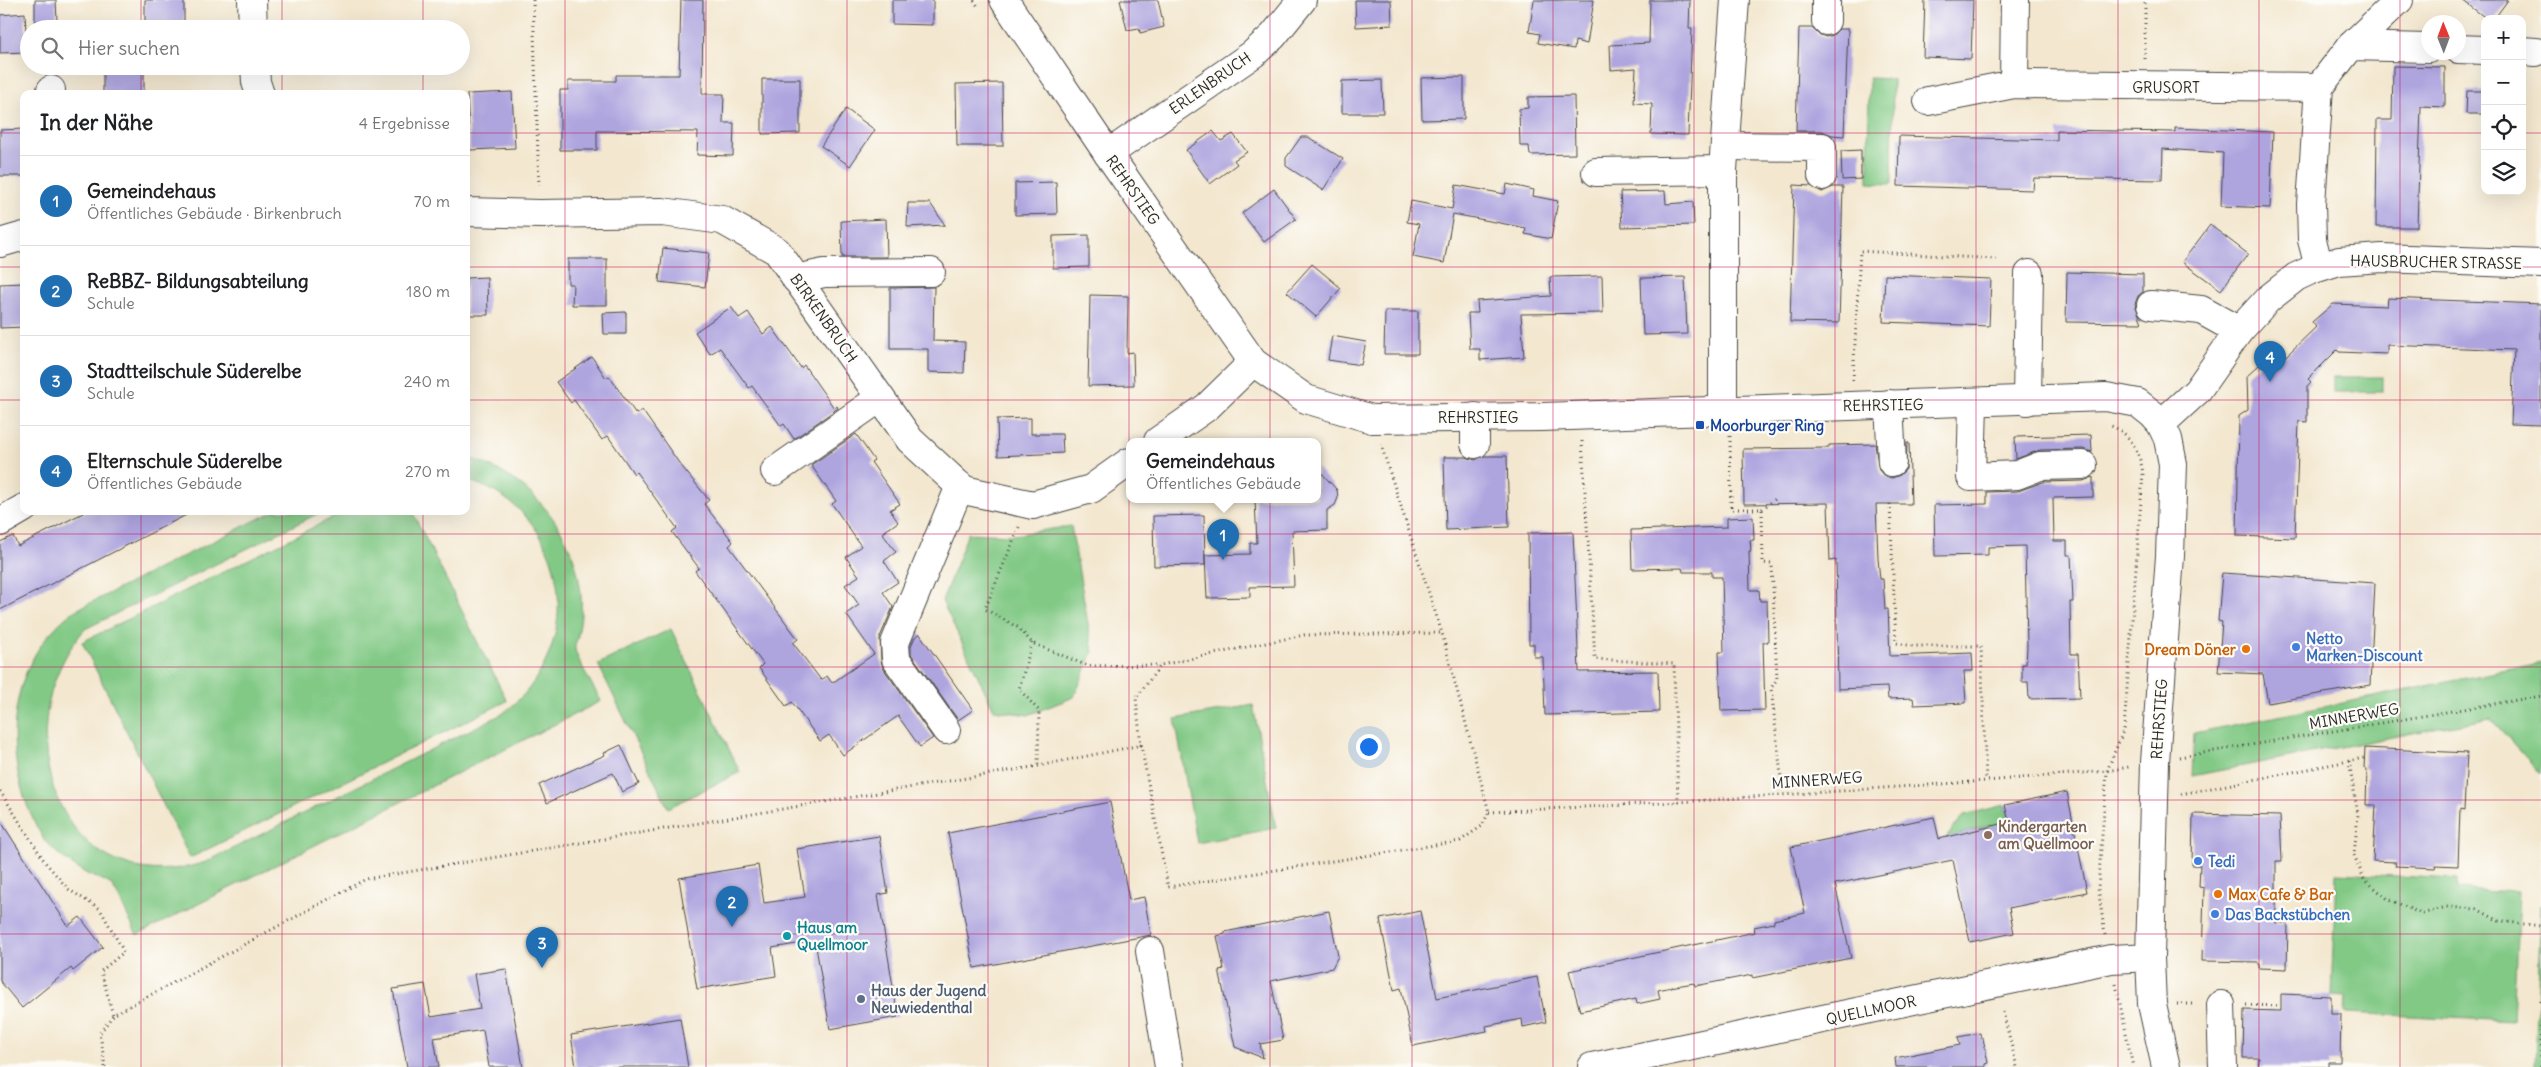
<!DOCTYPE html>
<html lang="de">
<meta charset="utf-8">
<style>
:root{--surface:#fff;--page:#f6f6f6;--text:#202124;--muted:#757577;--line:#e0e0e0;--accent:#1f6fb2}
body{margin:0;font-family:Delius,sans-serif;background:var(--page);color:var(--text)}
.controls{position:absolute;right:15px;top:15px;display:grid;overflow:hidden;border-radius:10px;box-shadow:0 5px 20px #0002}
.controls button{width:45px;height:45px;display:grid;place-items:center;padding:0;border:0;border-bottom:1px solid var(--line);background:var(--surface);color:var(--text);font:25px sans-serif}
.compass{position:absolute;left:2421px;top:15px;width:45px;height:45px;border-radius:50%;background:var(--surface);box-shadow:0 5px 20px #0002;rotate:359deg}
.you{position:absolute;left:1368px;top:746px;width:18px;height:18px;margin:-12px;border:4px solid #fff;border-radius:50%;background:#1a73e8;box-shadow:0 0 0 8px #1a73e833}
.badge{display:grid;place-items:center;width:32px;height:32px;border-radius:50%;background:var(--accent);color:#fff;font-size:16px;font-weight:700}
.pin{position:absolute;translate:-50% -41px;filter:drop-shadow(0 1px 2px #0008)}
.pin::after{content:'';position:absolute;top:26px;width:18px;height:15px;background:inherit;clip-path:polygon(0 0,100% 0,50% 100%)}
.popup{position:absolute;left:1126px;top:438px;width:195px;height:65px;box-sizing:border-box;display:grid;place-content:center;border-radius:10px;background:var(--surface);filter:drop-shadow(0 1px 4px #0005);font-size:16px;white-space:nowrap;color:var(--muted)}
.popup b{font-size:19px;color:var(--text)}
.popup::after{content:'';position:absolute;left:50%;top:100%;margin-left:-10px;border:10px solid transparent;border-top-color:var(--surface)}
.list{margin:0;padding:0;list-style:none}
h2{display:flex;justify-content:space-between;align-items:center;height:65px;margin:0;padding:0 20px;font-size:21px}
h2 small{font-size:16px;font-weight:400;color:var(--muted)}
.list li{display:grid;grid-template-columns:32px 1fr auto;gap:15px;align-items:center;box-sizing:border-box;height:90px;padding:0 20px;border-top:1px solid var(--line)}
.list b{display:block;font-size:19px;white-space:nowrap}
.list p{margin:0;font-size:16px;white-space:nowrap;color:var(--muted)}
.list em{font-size:16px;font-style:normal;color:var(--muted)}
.icon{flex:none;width:28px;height:28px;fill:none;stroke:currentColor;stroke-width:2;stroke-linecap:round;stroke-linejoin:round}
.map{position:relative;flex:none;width:2541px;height:1067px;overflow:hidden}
.search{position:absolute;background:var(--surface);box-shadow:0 5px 20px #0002;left:20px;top:20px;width:450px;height:55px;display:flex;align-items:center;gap:12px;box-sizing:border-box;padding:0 18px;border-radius:28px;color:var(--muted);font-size:19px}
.panel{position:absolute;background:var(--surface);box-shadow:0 5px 20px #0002;left:20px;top:90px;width:450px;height:425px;border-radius:10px}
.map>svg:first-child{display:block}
</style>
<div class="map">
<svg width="2541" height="1067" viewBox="0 0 2541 1067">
<rect width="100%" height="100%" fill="#fdfcf7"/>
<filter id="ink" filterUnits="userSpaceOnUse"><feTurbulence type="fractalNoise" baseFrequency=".02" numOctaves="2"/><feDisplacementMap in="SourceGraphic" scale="10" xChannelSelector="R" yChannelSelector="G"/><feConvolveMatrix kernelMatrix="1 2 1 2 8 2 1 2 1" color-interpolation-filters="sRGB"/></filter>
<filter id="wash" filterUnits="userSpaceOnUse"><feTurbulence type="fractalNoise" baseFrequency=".0096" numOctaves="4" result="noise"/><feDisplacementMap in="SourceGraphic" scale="20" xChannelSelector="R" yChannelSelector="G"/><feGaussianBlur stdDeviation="1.12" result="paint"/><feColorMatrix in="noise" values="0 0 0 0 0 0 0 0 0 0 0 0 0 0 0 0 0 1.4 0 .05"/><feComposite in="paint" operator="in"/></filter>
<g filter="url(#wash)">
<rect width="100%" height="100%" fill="#f3e7cf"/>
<g fill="#81c985" stroke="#567a58">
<path d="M1869 78 1893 79 1892 184 1868 183Z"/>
<rect x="2333" y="377" width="49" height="15"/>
<path d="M466 457C529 476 576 529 581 596 582 609 581 622 578 634 578 639 574 645 575 649 576 658 596 691 601 701L137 935C130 923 119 894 111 885 106 880 93 877 87 874 71 865 57 854 45 841 0 770 0 666 74 611L274 511H323L85 629C0 725 57 909 206 862L502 714C589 651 574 511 466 480Z"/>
<path d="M346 511H412L507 701 190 858 82 642Z"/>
<path d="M1071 526 1093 652 1074 697 1028 715 994 710 942 601 968 533 1014 535Z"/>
<path d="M671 629 740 772 668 808 598 664Z"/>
<path d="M2541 663V774L2490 718 2192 776 2194 733Z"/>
<path d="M1253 705 1276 828 1197 843 1175 719Z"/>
<path d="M2005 805 2018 867 2001 868 1992 825 1946 838 1964 815Z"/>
<path d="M2336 873 2457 879V889L2519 892 2513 1021 2345 1013 2346 997 2331 996Z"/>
<path d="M2541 905V1067H2535Z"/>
</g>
<g id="blocks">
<g fill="#aea5df">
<path d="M35 0H56L57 21H35Z"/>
<rect x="145" y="0" width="39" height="29"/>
<path d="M681 0H703L702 94H724L723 123H734L733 156 697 155 698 132 597 131V150H560V90H568V81H616V75H679Z"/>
<path d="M892 0H933V25L892 24Z"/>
<path d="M1120 0H1158L1164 27 1140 33 1139 28 1127 30Z"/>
<path d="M1355 0H1391L1392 25 1356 27Z"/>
<path d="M1534 0H1594L1587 44 1575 41 1574 49 1538 43 1540 34 1529 32Z"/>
<path d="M1650 0H1690L1689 28H1692L1688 135 1651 134 1652 104 1634 103 1636 68 1611 70 1610 45 1649 43Z"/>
<path d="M1925 0H1973L1971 59 1923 57Z"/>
<path d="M2462 0H2508L2494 19H2487Z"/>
<path d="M25 13 27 52 0 53V15Z"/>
<path d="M1799 28H1812L1818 34 1826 37 1833 35 1839 29H1848L1844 136 1832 135 1822 131H1796Z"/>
<rect x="103" y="66" width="41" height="28"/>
<path d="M2393 66 2445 67V107L2421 106 2417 227H2376L2377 120H2392Z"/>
<path d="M1464 77V119L1422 120 1421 78Z"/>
<path d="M762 79H800V133L762 134Z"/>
<path d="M1382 80 1383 113H1342V81Z"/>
<path d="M1002 83 1003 146H957L956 84Z"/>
<path d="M2467 91H2485V114H2466Z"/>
<path d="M512 92 515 148 470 150 467 94Z"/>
<path d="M1574 96 1575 154 1530 155 1529 146H1520L1519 109 1528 108V97Z"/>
<path d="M846 109 875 130 850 166 821 146Z"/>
<path d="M2175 128 2273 132 2270 208 2221 206 2223 153 2163 149 2162 180 2034 178 2033 190 1898 186 1899 136 2057 140V130L2175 132Z"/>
<path d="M24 129V176H0V130Z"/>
<path d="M1213 131 1221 141 1233 134 1247 152 1234 160 1237 164 1210 184 1186 150Z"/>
<path d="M1301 137H1308L1343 159 1323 190 1286 166V158Z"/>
<path d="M1861 150V179L1842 180 1841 151Z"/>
<path d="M1056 182 1057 214 1015 215V183Z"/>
<path d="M1507 184 1534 190 1533 196 1558 201 1551 239 1525 234 1526 228 1453 214 1444 263 1413 257 1419 224 1407 222 1411 201 1452 209 1456 185 1505 194Z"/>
<path d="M1794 185 1811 186 1822 192 1833 187H1843L1839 323 1790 322Z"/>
<path d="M1274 189 1296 219 1264 242 1242 213Z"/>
<path d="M1665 191 1666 204 1693 202 1694 225 1622 227 1620 192Z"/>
<path d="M908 203H930L945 225 907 227Z"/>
<path d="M886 219 887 257H842L841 221Z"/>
<path d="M2210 225 2248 254 2221 290 2182 262Z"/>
<path d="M1089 235V267L1053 268V236Z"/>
<path d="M663 248 709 253 705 287 659 282Z"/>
<path d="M568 259H607V305H572L573 284H568Z"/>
<path d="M1312 264 1341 288 1316 317 1287 292Z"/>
<path d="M2067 272 2143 274V292L2138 296 2135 304 2142 323 2066 322Z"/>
<path d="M1885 275 1991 279 1989 326 1883 322Z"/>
<path d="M1602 276 1603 313 1521 314 1524 357 1480 360V349H1470L1468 313H1478L1477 301 1551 296 1550 277Z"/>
<path d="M487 277 488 315H466V278Z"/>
<path d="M1685 277 1687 334 1643 335 1641 278Z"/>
<path d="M24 283V327L0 328V284Z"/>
<path d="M934 287 933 341 965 342 964 373 928 372V349H890V288Z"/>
<path d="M1090 295 1128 296 1127 353 1133 352 1134 385 1088 386Z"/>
<path d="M2388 298 2541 304V425L2511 424 2514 350 2387 345V354L2339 352 2337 350 2308 379 2311 382 2307 386V422L2299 421 2295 538 2237 536 2239 416 2248 410 2247 376 2270 355 2286 356 2316 327 2312 322 2333 304 2387 306Z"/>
<path d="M731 307 739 318 748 312 763 334 772 327 801 368 804 365 834 408 837 406 838 408 794 439 784 424 781 426 752 386 749 388 720 348 710 354 695 332Z"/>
<path d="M1385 311H1418V354H1384Z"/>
<path d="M626 312V334H604L603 313Z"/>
<path d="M1332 336 1366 342 1361 365 1328 360Z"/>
<path d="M592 357 606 378 609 376 636 414 642 410 679 463 709 500 704 504 733 542 729 546 798 639 793 643 821 680 827 676 832 683 874 654 846 614 859 605 845 585 859 576 846 557 861 546 832 504 836 501 811 465 856 434 874 460 871 462 900 504 890 510 898 522 882 533 896 552 884 561 898 582 883 592 893 607 880 637 881 660 883 668 933 738 920 747 898 716 843 755 829 735 820 741 792 702 786 706 759 668 763 664 695 571 699 568 672 532 677 528 636 472 634 474 608 436 602 440 574 400 571 403 556 382Z"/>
<path d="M1031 418V434H1062L1063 453 998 456 997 419Z"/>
<path d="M2091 435 2092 452 2083 449 2040 450 2016 459 2015 437Z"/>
<path d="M1907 443H1909L1911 504H1876L1878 559 1880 579H1883L1885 609H1888L1890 656 1972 653 1973 671H1964L1966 703 1914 705 1913 698 1888 699 1887 687 1838 689 1836 560 1830 561 1828 503 1744 504 1743 449 1829 448V445L1875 444 1879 470 1884 476 1892 478 1900 475 1906 469Z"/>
<path d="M1484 456H1507L1509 527 1446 530 1444 457H1466L1475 460Z"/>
<path d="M1317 468 1337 490 1338 498 1335 505 1327 510V530L1292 531 1294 586 1250 587V597L1207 598 1205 555 1250 554V543H1257L1255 499H1317Z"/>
<path d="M2093 477V497L2053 498 2054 541H2067V555H2071L2073 602H2070L2071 654H2078L2080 698 2029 699 2028 682H2022V664H2026L2027 648 2025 546 1988 547V555L1935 556 1934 505 1987 504V492L2018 491 2043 482 2083 481Z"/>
<path d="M87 511H194L0 610V542L13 536 18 546Z"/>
<path d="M1204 515 1205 565 1154 566 1153 516Z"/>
<path d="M1753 517 1754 540H1750L1751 551H1749L1750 590H1759L1760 601H1767L1768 642H1763L1765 710 1721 711 1719 652H1724L1722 577H1712V572H1683L1682 568 1632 569 1631 530 1727 527V518Z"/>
<path d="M1573 532 1579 672 1658 671 1659 712 1545 715 1543 657H1534V644H1529L1528 533Z"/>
<path d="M2222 573 2375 583 2370 685 2268 703 2263 674 2218 672 2222 622 2218 621Z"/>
<path d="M919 633 973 710 958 720 911 654V646L915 637Z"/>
<path d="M621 745 639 784 622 792 613 773 547 803 539 785 605 755 604 753Z"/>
<path d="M2365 748 2467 753 2464 810 2460 809 2458 866 2436 865 2435 868 2395 866 2396 862 2373 861 2376 805H2366L2367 769 2364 768Z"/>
<path d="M2067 792 2087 892 2009 908 2014 933 1970 942 1953 860 1835 884 1851 958 1752 978V975L1695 986 1694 983 1676 986 1658 990 1660 999 1637 1004 1636 999 1580 1011 1569 971 1755 932 1754 927 1774 923V920L1805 913 1791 847 1934 817 1939 839 2009 822 2005 805Z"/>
<path d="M1110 802 1129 900 1144 897 1151 935 974 968 948 833Z"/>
<path d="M2193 814 2280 816 2282 861H2276V923H2288L2287 969 2259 968V962L2202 961 2204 888 2199 887 2200 865H2192Z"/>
<path d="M0 820 68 926 80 917 103 947 73 971 71 968 22 1008 0 981Z"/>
<path d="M879 836 888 893 878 895 898 1017 830 1029 815 941 772 948 776 976 697 989 679 878 758 865 764 903 805 897 797 849Z"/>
<path d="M1329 911 1338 956 1332 968 1271 981 1283 1040 1260 1044 1263 1058 1235 1047 1219 970 1224 969 1217 936 1225 934V932Z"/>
<path d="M1420 911 1437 998 1537 977 1546 1022 1523 1027 1522 1019 1486 1026 1487 1031 1413 1046 1401 988 1394 990 1380 919Z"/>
<path d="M506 969 523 1067H489L483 1030 434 1038 439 1067H407L393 989 425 984 431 1017 480 1009 474 974Z"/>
<path d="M2281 994 2331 996V1014H2341L2340 1062H2329V1067H2258L2259 1058H2243L2244 1010 2281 1011Z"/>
<path d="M680 1018 688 1067H576L571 1035Z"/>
<path d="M1980 1033 1981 1038H1983L1988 1063 1985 1064V1067H1896L1895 1058 1960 1045 1958 1037Z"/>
</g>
</g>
</g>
<g filter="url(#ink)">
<use href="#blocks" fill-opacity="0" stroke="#494744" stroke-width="1"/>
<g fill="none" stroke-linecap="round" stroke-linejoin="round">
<g stroke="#494744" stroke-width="30">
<g id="minor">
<path d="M252 0 253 29"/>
<path d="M1004 0 1108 154 1253 362 1306 399 1372 419 1542 417 2106 397 2138 403 2152 414 2161 424 2168 439 2173 464 2170 556 2155 762 2150 957 2152 1004 2166 1067"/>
<path d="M1826 21V0"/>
<path d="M2351 46 2428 48"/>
<path d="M2458 49 2485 50"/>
<path d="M2522 51 2536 52"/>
<path d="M255 66 256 82 260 94"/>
<path d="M2014 84 2015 0"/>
<path d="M51 90V94"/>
<path d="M1928 101 2014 84 2319 87"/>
<path d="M1725 146 1822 147V176"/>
<path d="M1108 154 1253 54 1273 36 1302 0"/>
<path d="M1596 172 1723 170"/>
<path d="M466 212 540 214 662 212 722 220 777 251 910 440 964 490 1033 505 1091 489 1129 462"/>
<path d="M0 243 24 236"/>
<path d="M2319 267 2312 240 2311 204 2319 87 2351 46 2399 0"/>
<path d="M796 279 824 273 931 272"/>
<path d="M2151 305 2201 310 2239 331"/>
<path d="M2027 401 2029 274"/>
<path d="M1973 403 1971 477 2017 475 2040 466 2083 465"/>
<path d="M1889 404 1892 462"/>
<path d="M1723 410V170L1735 0"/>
<path d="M2161 424 2197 391 2239 331 2268 299 2296 277 2311 270 2339 261 2382 258 2541 264"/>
<path d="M1158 441 1207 407 1253 362"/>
<path d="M1475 444V417"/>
<path d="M775 471 880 398"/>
<path d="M0 522 24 508"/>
<path d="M946 730 896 659 895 643 960 486"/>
<path d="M1150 951 1169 1067"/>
<path d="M2221 1005 2223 1067"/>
<path d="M1592 1067 2111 959 2150 957"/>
</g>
</g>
<g stroke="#494744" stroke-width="3" stroke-dasharray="1 4" stroke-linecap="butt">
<path d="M533 0 539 188"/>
<path d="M974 0 979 8"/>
<path d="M2145 59V0"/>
<path d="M1853 380 1860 251 1996 259"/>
<path d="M1730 436 1731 509H1762L1763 563 1772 564 1777 679 1771 688 1783 793"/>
<path d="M1582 441 1595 659 1674 664 1678 802"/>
<path d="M1890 504 1896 643 1913 646H1981L1986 781"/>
<path d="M1762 509 1778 497"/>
<path d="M1019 527 985 609 1019 628 1032 643 1088 666 1160 665"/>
<path d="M1032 643 1019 689 1039 711 1038 766"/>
<path d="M1141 745 1168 887 1460 841 1482 826 1489 812 1442 633 1381 445"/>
<path d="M2179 757 2541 696"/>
<path d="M2349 761 2358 815 2354 855 2364 879 2388 899 2422 914 2446 907 2477 909 2499 921 2541 926"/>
<path d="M0 791 45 862 68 889 100 909 124 952 101 971 113 1015"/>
<path d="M2181 794 2364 758"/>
<path d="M1489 812 1678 802 1986 781 2107 771 2129 767"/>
<path d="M2105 935 2098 888 2107 771 2124 729 2143 473C2140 454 2131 433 2111 426"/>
<path d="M2116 984 2133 1067"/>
<path d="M2177 1004H2195"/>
<path d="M2246 1005 2281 1006"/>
<path d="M2003 1012 2017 1067"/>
<path d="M105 1067 100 1033 113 1015 366 879 1038 766 1141 745 1136 698 1161 665 1304 635 1442 633"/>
<path d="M2541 1067V1000"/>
</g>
<use href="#minor" stroke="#fff" stroke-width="28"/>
</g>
</g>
<path fill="none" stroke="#c2185b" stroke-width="1" stroke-opacity="0.55" d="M141 0V29M282 0V29M423 0V29M565 0V1067M706 0V1067M847 0V1067M988 0V1067M1129 0V1067M1270 0V1067M1412 0V1067M1553 0V1067M1694 0V1067M1835 0V1067M1976 0V1067M2118 0V1067M2259 0V1067M2400 0V1067M141 66V94M282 66V94M423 66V94M0 133H24M466 133H2485M2522 133H2541M0 267H24M466 267H2541M0 400H24M466 400H2541M141 511V1067M282 511V1067M423 511V1067M0 534H2541M0 667H2541M0 800H2541M0 934H2541"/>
<rect fill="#1a4fb4" stroke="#fdfcf7" stroke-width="2" x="1695" y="420" width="10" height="10" rx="2.5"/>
<g fill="#3f7fe0" stroke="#fdfcf7" stroke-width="2">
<circle cx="2296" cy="647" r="5"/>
<circle cx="2198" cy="861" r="5"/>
<circle cx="2215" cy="914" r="5"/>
</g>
<g fill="#e8710a" stroke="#fdfcf7" stroke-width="2">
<circle cx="2246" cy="649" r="5"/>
<circle cx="2218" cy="894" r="5"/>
</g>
<circle fill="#8d6e63" stroke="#fdfcf7" stroke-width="2" cx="1988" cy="835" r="5"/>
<circle fill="#0f9aa8" stroke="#fdfcf7" stroke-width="2" cx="787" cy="936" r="5"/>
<circle fill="#5c6f8a" stroke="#fdfcf7" stroke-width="2" cx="861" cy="999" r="5"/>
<g text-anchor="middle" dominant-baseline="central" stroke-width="4.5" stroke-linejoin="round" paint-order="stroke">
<g font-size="15" fill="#2b2b2b" stroke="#fdfcf7">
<text transform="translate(1210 83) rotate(-35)">ERLENBRUCH</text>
<text x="2166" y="87">GRUSORT</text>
<text transform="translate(1133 190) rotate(55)">REHRSTIEG</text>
<text transform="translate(2436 262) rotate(1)">HAUSBRUCHER STRASSE</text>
<text transform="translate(824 318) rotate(55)">BIRKENBRUCH</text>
<text transform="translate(1883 405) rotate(-1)">REHRSTIEG</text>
<text x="1478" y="417">REHRSTIEG</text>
<text transform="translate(2354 716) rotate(-10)">MINNERWEG</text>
<text transform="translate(2159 719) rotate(-86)">REHRSTIEG</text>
<text transform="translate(1817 780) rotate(-4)">MINNERWEG</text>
<text transform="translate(1871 1010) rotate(-12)">QUELLMOOR</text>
</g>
<g font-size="15" font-weight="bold" fill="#164399" stroke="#fdfcf7" text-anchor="start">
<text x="1710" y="425">Moorburger Ring</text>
</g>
<g font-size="15" font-weight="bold" fill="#366cbe" stroke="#fdfcf7" text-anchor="start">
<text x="2306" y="638">Netto<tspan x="2306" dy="17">Marken-Discount</tspan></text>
<text x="2208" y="861">Tedi</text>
<text x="2225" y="914">Das Backstübchen</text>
</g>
<g font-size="15" font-weight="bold" fill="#c56008" stroke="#fdfcf7" text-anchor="end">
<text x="2236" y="649">Dream Döner</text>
<text x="2228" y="894" text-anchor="start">Max Cafe &amp; Bar</text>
</g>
<g font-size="15" font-weight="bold" fill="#785e54" stroke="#fdfcf7" text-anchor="start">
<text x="1998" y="826">Kindergarten<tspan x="1998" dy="17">am Quellmoor</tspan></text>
</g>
<g font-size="15" font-weight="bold" fill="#0d838f" stroke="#fdfcf7" text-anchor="start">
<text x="797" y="927">Haus am<tspan x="797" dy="17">Quellmoor</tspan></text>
</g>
<g font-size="15" font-weight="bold" fill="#4e5e75" stroke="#fdfcf7" text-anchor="start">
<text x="871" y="990">Haus der Jugend<tspan x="871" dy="17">Neuwiedenthal</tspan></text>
</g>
</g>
</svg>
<div class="controls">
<button>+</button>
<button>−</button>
<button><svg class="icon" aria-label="locate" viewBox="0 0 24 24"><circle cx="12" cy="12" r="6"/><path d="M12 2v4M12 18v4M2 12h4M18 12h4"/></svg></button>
<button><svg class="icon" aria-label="layers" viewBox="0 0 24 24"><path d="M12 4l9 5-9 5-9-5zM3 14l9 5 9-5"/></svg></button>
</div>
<svg class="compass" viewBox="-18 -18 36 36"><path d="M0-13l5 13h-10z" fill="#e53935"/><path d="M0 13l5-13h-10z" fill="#757577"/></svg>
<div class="you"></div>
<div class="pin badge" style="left:1223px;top:560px">1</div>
<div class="popup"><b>Gemeindehaus</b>Öffentliches Gebäude</div>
<div class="pin badge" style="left:732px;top:927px">2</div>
<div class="pin badge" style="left:542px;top:968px">3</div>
<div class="pin badge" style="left:2270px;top:382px">4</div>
<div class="search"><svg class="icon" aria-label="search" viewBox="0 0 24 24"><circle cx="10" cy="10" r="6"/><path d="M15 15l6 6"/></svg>Hier suchen</div>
<section class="panel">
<h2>In der Nähe<small>4 Ergebnisse</small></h2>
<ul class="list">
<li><span class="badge">1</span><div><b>Gemeindehaus</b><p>Öffentliches Gebäude · Birkenbruch</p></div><em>70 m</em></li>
<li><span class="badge">2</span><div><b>ReBBZ- Bildungsabteilung</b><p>Schule</p></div><em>180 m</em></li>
<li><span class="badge">3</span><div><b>Stadtteilschule Süderelbe</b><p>Schule</p></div><em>240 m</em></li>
<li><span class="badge">4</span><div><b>Elternschule Süderelbe</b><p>Öffentliches Gebäude</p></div><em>270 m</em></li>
</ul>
</section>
</div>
